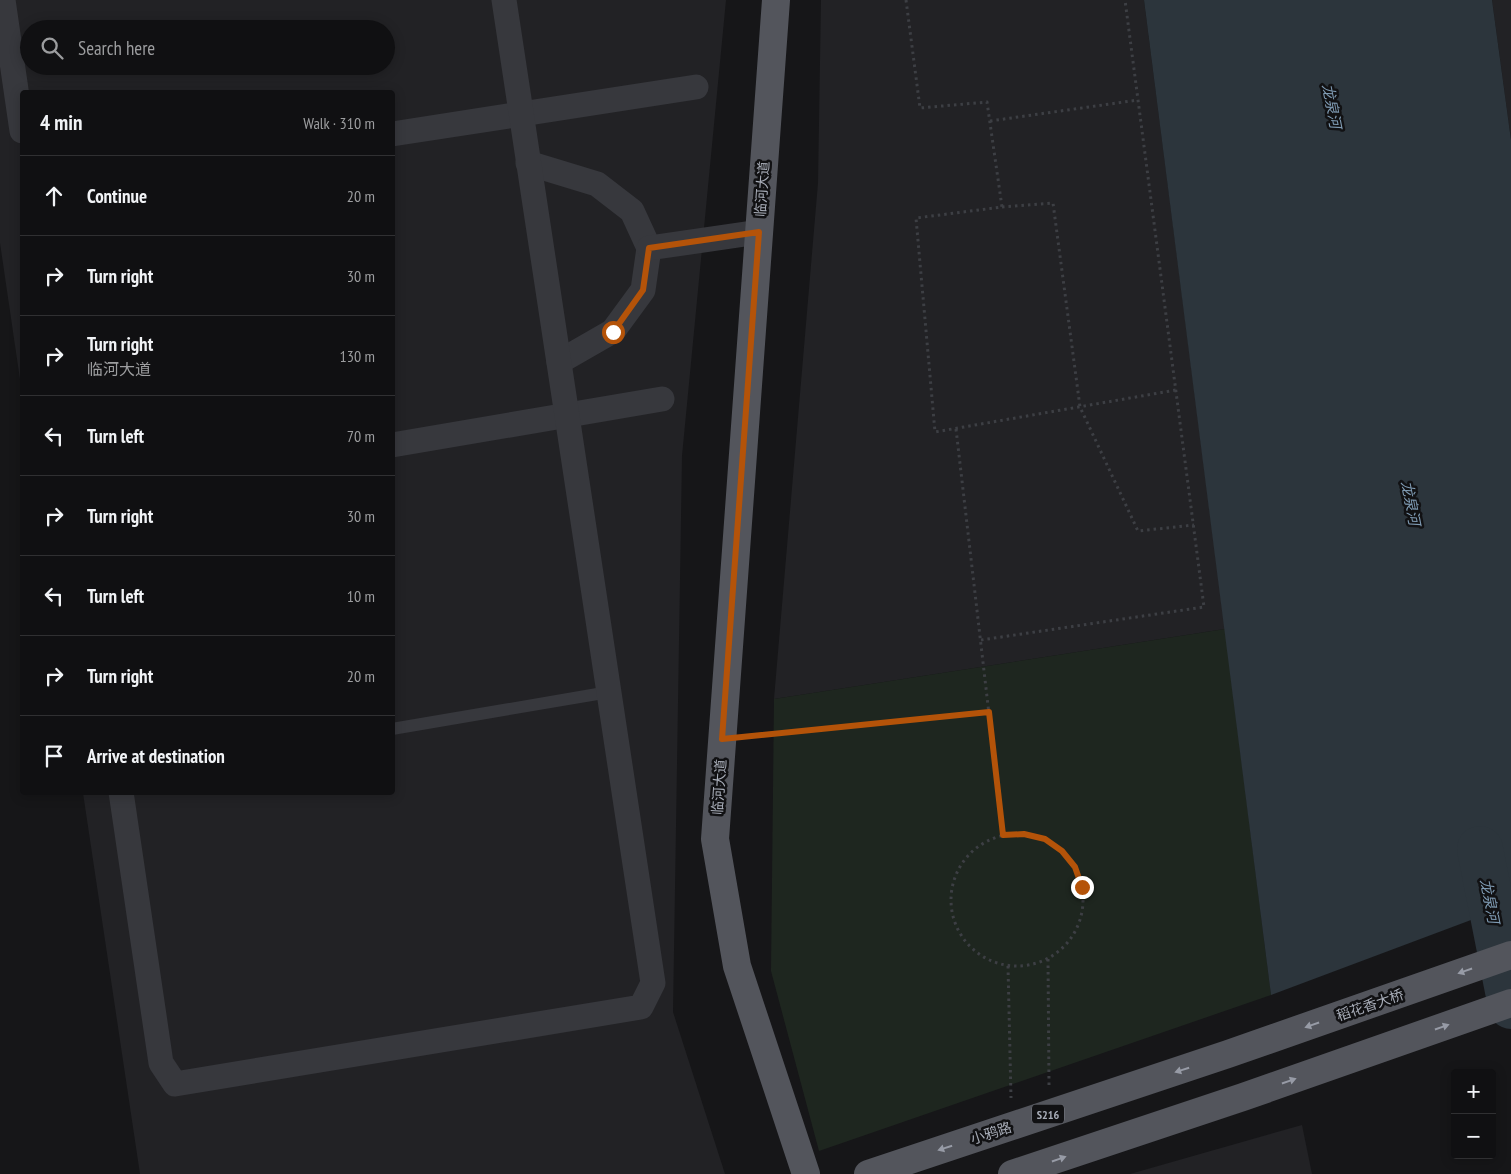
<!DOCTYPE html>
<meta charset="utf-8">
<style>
:root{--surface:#101012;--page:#19191b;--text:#f1f3f6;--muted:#9c9d9f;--line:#303032}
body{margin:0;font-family:"PT Sans Narrow","Noto Sans SC",sans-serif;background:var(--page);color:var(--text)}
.controls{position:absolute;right:15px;bottom:15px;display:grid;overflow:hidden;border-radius:5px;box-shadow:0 2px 12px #0003}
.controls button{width:45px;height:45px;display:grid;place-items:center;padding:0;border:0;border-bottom:1px solid var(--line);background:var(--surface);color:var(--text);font:25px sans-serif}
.stop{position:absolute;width:15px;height:15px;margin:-11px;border:4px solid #b45309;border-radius:50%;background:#fff}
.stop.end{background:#b45309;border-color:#fff;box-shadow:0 1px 5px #0008}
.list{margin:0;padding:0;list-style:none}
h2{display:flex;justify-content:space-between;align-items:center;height:65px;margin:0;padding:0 20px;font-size:21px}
h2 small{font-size:16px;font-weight:400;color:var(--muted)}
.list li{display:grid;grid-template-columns:32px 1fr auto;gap:15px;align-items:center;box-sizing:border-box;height:80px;padding:0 20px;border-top:1px solid var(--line)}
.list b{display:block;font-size:19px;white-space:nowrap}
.list p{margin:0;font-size:16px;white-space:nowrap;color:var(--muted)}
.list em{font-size:16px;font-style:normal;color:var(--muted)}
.icon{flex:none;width:28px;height:28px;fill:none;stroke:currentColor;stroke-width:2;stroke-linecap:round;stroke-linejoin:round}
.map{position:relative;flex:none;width:1511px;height:1174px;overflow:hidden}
.search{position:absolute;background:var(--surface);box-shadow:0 2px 12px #0003;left:20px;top:20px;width:375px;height:55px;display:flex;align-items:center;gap:12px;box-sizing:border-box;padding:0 18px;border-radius:28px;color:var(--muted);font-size:19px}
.panel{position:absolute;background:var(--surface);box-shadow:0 2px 12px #0003;left:20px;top:90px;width:375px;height:705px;border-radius:5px}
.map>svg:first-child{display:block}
</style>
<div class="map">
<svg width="1511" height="1174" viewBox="0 0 1511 1174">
<rect width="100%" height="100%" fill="#161618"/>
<g fill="#222225" fill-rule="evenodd">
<path d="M0 0H726L682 456 673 1012 725 1174H140L83 793 392 792V92H22V393L0 243ZM29 29H386V66H29Z"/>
<path d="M821 0H1144L1225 629 774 699 818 183Z"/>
<path d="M1492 0H1511V140Z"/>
<path d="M1302 1125 1312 1174H1130Z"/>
</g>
<path fill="#1e261f" d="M1225 629 1271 995 819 1151 771 971 774 699Z"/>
<path fill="#2c353c" d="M1144 0H1492L1511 140V905L1271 995Z"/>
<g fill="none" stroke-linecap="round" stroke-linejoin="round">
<path stroke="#2c353c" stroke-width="46" d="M1480 849 1511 1006"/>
<g stroke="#3d3f44" stroke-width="3" stroke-dasharray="2.5 4" stroke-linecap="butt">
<path d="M906 0 920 108 987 102 1002 207 916 218 935 432 1176 390"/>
<path d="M990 121 1138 100"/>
<path d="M1002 207 1053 203 1080 407 1138 531 1194 525"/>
<path d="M956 429 1003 835"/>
<path d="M981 640 1204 607 1125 0"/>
<path d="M748 736 989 713"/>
<circle cx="1017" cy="900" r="66"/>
<path d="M1048 959 1049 1085"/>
<path d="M1008 966 1011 1098"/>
</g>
<path stroke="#37383d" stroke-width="12" d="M392 729 609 692"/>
<g stroke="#37383d" stroke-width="25">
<path d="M3 0 22 131"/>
<path d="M392 134 696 87"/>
<path d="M528 163 597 184 632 211 649 248 643 290 613 331 559 362"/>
<path d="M649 248 759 232"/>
<path d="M392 445 662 399"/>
<path d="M121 792 161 1063 175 1084 641 1007 653 983 504 0"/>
</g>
<g stroke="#53555c" stroke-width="28">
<path d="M776 0 715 839 737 966 806 1174"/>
<path d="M868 1174 1228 1054 1511 955"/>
<path d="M1012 1174 1243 1097 1511 1003"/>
</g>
</g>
<defs><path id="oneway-solid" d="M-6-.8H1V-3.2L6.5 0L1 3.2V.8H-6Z" transform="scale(1.25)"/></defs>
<g fill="#979ba6">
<use href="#oneway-solid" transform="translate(1465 971) rotate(161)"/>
<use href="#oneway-solid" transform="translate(1312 1025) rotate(161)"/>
<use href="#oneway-solid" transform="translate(1442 1027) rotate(-19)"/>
<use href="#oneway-solid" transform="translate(1182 1070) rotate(162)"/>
<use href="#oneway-solid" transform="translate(1289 1081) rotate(-19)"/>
<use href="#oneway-solid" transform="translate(945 1148) rotate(162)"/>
<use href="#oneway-solid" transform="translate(1059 1159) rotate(-19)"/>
</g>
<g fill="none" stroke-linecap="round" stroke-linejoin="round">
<path stroke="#b45309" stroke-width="6" d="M613 332 643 290 649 248 759 232 722 739 989 712 1003 835 1024 834 1045 839 1062 851 1075 867 1082 887"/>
</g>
<g text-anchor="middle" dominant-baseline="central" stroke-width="5" stroke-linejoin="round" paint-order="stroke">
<rect fill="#111113" stroke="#7b7e86" stroke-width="1" x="1032" y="1104.5" width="32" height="19" rx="4"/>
<g font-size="12" font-weight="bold" fill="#a8adb8">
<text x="1048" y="1114">S216</text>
</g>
<g font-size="14" fill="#a8adb8" stroke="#111113">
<text transform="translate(762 189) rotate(-86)">临河大道</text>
<text transform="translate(719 787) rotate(-86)">临河大道</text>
<text transform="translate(1370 1005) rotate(-19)">稻花香大桥</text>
<text transform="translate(991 1133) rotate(-18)">小鸦路</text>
</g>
<g font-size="15" font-style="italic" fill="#7f9bb3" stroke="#111113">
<text transform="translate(1332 106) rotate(79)">龙泉河</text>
<text transform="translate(1411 503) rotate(79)">龙泉河</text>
<text transform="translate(1490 901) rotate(79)">龙泉河</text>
</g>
</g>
</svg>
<div class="controls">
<button>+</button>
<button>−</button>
</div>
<div class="stop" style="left:613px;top:332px"></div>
<div class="stop end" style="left:1082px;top:887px"></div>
<div class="search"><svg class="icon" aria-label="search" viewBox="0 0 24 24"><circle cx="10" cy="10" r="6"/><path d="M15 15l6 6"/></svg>Search here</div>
<section class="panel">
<h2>4 min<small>Walk · 310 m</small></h2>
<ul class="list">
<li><svg class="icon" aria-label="ahead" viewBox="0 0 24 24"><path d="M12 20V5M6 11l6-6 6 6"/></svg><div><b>Continue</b></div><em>20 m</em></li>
<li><svg class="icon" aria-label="right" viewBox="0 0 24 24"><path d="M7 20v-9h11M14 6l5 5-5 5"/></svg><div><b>Turn right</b></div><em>30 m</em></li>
<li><svg class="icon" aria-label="right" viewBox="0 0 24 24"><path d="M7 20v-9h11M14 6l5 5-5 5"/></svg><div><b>Turn right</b><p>临河大道</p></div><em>130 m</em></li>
<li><svg class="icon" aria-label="left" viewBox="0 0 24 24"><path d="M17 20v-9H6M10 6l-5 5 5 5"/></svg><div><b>Turn left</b></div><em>70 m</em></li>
<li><svg class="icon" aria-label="right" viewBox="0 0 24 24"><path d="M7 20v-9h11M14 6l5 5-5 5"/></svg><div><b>Turn right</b></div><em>30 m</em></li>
<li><svg class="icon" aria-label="left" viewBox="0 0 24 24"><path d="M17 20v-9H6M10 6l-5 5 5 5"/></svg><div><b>Turn left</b></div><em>10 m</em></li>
<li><svg class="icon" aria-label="right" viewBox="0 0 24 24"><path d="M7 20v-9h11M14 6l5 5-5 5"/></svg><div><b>Turn right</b></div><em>20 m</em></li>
<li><svg class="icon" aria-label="arrive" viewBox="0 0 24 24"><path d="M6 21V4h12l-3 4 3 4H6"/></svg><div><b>Arrive at destination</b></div></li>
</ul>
</section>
</div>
